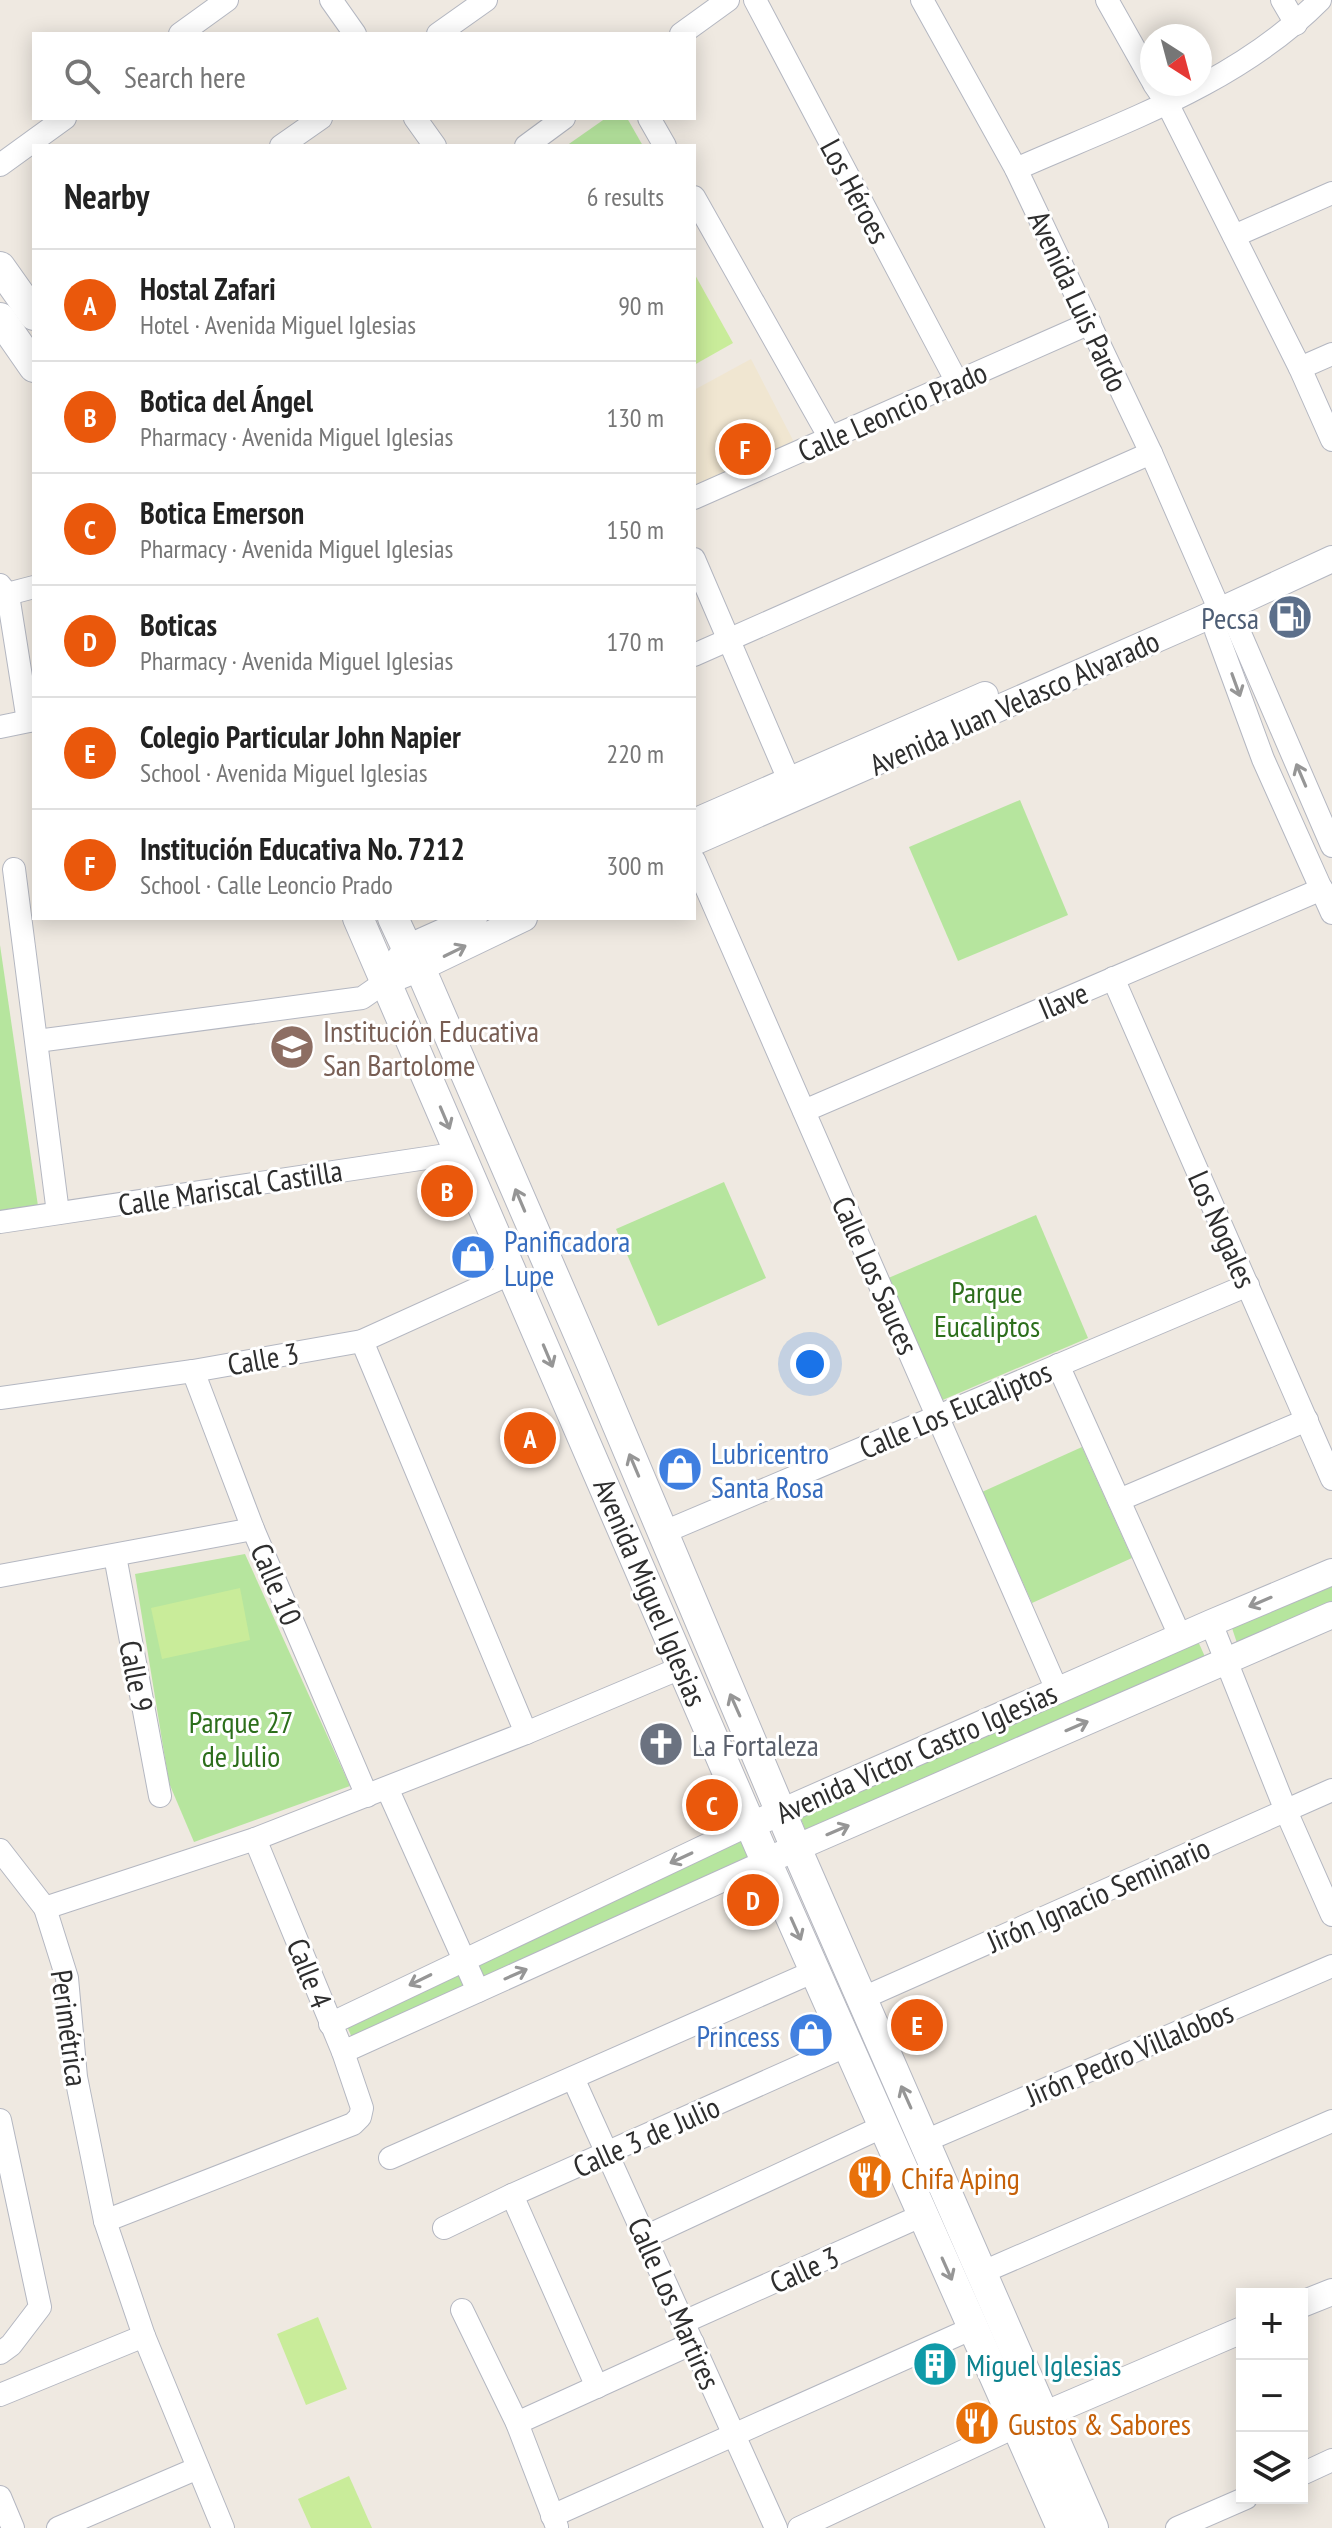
<!DOCTYPE html>
<meta charset="utf-8">
<style>
:root{--surface:#fff;--page:#f6f6f6;--text:#222;--muted:#767676;--line:#e0e0e0;--accent:#ea580c}
body{margin:0;font-family:"PT Sans Narrow",sans-serif;background:var(--page);color:var(--text)}
.controls{position:absolute;right:24px;bottom:24px;display:grid;overflow:hidden;border-radius:0px;box-shadow:0 4px 20px #0003}
.controls button{width:72px;height:72px;display:grid;place-items:center;padding:0;border:0;border-bottom:2px solid var(--line);background:var(--surface);color:var(--text);font:40px sans-serif}
.compass{position:absolute;left:1140px;top:24px;width:72px;height:72px;border-radius:50%;background:var(--surface);box-shadow:0 4px 20px #0003;rotate:144deg}
.you{position:absolute;left:810px;top:1364px;width:28px;height:28px;margin:-20px;border:6px solid #fff;border-radius:50%;background:#1a73e8;box-shadow:0 0 0 12px #1a73e833}
.badge{display:grid;place-items:center;width:52px;height:52px;border-radius:50%;background:var(--accent);color:#fff;font-size:26px;font-weight:700}
.pin{position:absolute;translate:-50% -50%;border:4px solid #fff;box-shadow:0 2px 8px #0006}
.list{margin:0;padding:0;list-style:none}
h2{display:flex;justify-content:space-between;align-items:center;height:104px;margin:0;padding:0 32px;font-size:34px}
h2 small{font-size:26px;font-weight:400;color:var(--muted)}
.list li{display:grid;grid-template-columns:52px 1fr auto;gap:24px;align-items:center;box-sizing:border-box;height:112px;padding:0 32px;border-top:2px solid var(--line)}
.list b{display:block;font-size:30px;white-space:nowrap}
.list p{margin:0;font-size:26px;white-space:nowrap;color:var(--muted)}
.list em{font-size:26px;font-style:normal;color:var(--muted)}
.icon{flex:none;width:44px;height:44px;fill:none;stroke:currentColor;stroke-width:2;stroke-linecap:round;stroke-linejoin:round}
.map{position:relative;flex:none;width:1332px;height:2528px;overflow:hidden}
.search{position:absolute;background:var(--surface);box-shadow:0 4px 20px #0003;left:32px;top:32px;width:664px;height:88px;display:flex;align-items:center;gap:20px;box-sizing:border-box;padding:0 28px;border-radius:0px;color:var(--muted);font-size:30px}
.panel{position:absolute;background:var(--surface);box-shadow:0 4px 20px #0003;left:32px;top:144px;width:664px;height:776px;border-radius:0px}
.map>svg:first-child{display:block}
</style>
<div class="map">
<svg width="1332" height="2528" viewBox="0 0 1332 2528">
<rect width="100%" height="100%" fill="#efe9e1"/>
<path fill="#f0e6d1" d="M751 359 795 444 694 487V390Z"/>
<g fill="#b6e59e">
<path d="M606 118H627L643 146H566Z"/>
<path d="M1020 800 1068 915 958 961 909 847Z"/>
<path d="M0 945 38 1206 0 1211Z"/>
<path d="M724 1182 766 1278 658 1326 616 1229Z"/>
<path d="M1036 1215 1088 1338 938 1402 886 1279Z"/>
<path d="M1082 1447 1132 1558 1032 1603 982 1492Z"/>
<path d="M245 1554 350 1786 194 1842 169 1783 135 1574Z"/>
<path d="M1332 1585V1605L1238 1646 1232 1628Z"/>
<path d="M1197 1639 1206 1659 807 1834 799 1814Z"/>
<path d="M748 1838 756 1855 353 2040 346 2024Z"/>
</g>
<g fill="#c9ec9a">
<path d="M694 273 733 343 694 365Z"/>
<path d="M240 1588 250 1640 162 1659 151 1608Z"/>
<path d="M318 2317 347 2389 306 2405 277 2334Z"/>
<path d="M349 2476 372 2528H311L298 2499Z"/>
</g>
<g fill="none" stroke-linecap="round" stroke-linejoin="round">
<g stroke="#b4b7c1" stroke-width="24">
<g id="minor">
<path d="M331 0 355 34"/>
<path d="M755 0 957 382"/>
<path d="M922 0 1016 169 1151 453 1220 611 1216 631 1263 759 1332 913"/>
<path d="M1107 0 1152 80"/>
<path d="M1282 0 1296 24"/>
<path d="M180 34 227 0"/>
<path d="M438 34 486 0"/>
<path d="M681 34 728 0"/>
<path d="M1154 84 1167 103 1300 368 1332 440"/>
<path d="M415 118 435 146"/>
<path d="M649 118 665 146"/>
<path d="M281 146 321 118"/>
<path d="M526 146 564 118"/>
<path d="M0 165 65 118"/>
<path d="M1016 169C1122 122 1237 84 1320 0"/>
<path d="M694 197 830 438"/>
<path d="M1234 236 1332 193"/>
<path d="M1300 368 1332 354"/>
<path d="M694 498 1090 323"/>
<path d="M694 559 789 780"/>
<path d="M0 585 8 595 28 721"/>
<path d="M0 596 34 587"/>
<path d="M1220 611 1236 624 1332 846"/>
<path d="M694 655 1151 453"/>
<path d="M0 727 34 720"/>
<path d="M694 860 1057 1690"/>
<path d="M14 869 58 1213"/>
<path d="M1113 978 1332 1479"/>
<path d="M37 1041 362 998 385 982"/>
<path d="M804 1111 1322 889"/>
<path d="M0 1222 460 1153"/>
<path d="M362 1341 526 1733"/>
<path d="M1058 1365 1180 1636"/>
<path d="M193 1371 253 1529 367 1796"/>
<path d="M0 1398 193 1371 362 1341 512 1273"/>
<path d="M1119 1500 1307 1420"/>
<path d="M662 1533 1248 1285"/>
<path d="M115 1556 160 1796"/>
<path d="M0 1576 253 1529"/>
<path d="M1211 1623 1286 1811 1332 1915"/>
<path d="M387 1788 478 1991"/>
<path d="M0 1850 45 1908 67 1978 76 2077 105 2221 144 2336 223 2528"/>
<path d="M45 1908 255 1839 526 1733 683 1667"/>
<path d="M863 1998 1332 1790"/>
<path d="M330 2024 751 1824"/>
<path d="M343 2052 766 1861"/>
<path d="M573 2078 776 2528"/>
<path d="M0 2120 40 2307 11 2345 0 2353"/>
<path d="M925 2141 1332 1966"/>
<path d="M390 2158 815 1971"/>
<path d="M512 2195 597 2387"/>
<path d="M105 2221 353 2124 360 2117 362 2108 343 2052 255 1839"/>
<path d="M444 2228 512 2195 848 2045"/>
<path d="M645 2237 884 2126"/>
<path d="M983 2272 1332 2121"/>
<path d="M462 2310 517 2423 557 2527"/>
<path d="M684 2322 923 2215"/>
<path d="M0 2395 144 2336"/>
<path d="M517 2423 693 2343"/>
<path d="M1302 2474 1332 2460"/>
<path d="M0 2497 13 2528"/>
<path d="M552 2516 973 2328"/>
<path d="M58 2528 198 2468"/>
<path d="M799 2528 1017 2426"/>
<path d="M1177 2528 1246 2498"/>
</g>
</g>
<g stroke="#b4b7c1" stroke-width="28">
<g id="tertiary">
<path d="M694 822 985 695"/>
<path d="M694 842 1202 619 1332 559"/>
<path d="M395 965 407 948 474 918"/>
<path d="M385 982 420 968 524 918"/>
<path d="M763 1820 1211 1623 1332 1572"/>
<path d="M766 1861 1332 1615"/>
<path d="M1302 2304 1332 2292"/>
<path d="M1025 2423 1242 2330"/>
</g>
</g>
<g stroke="#b4b7c1" stroke-width="32">
<g id="secondary">
<path d="M0 267 34 315"/>
<path d="M0 318 34 367"/>
<path d="M358 918 766 1861 1062 2528"/>
<path d="M393 918 407 948 420 968 591 1362 796 1848 1093 2528"/>
</g>
</g>
<use href="#minor" stroke="#fff" stroke-width="22"/>
<use href="#tertiary" stroke="#fff" stroke-width="26"/>
<use href="#secondary" stroke="#fff" stroke-width="30"/>
</g>
<defs><path id="oneway-shaft" d="M-6 0H5M1.5-3L5.5 0L1.5 3" fill="none" stroke-width="1.6" stroke-linecap="round" stroke-linejoin="round" transform="scale(2)"/></defs>
<g stroke="#969696">
<use href="#oneway-shaft" transform="translate(1236 685) rotate(70)"/>
<use href="#oneway-shaft" transform="translate(1301 775) rotate(-113)"/>
<use href="#oneway-shaft" transform="translate(455 951) rotate(-26)"/>
<use href="#oneway-shaft" transform="translate(445 1118) rotate(67)"/>
<use href="#oneway-shaft" transform="translate(520 1200) rotate(-113)"/>
<use href="#oneway-shaft" transform="translate(548 1356) rotate(67)"/>
<use href="#oneway-shaft" transform="translate(634 1465) rotate(-113)"/>
<use href="#oneway-shaft" transform="translate(1260 1602) rotate(157)"/>
<use href="#oneway-shaft" transform="translate(735 1705) rotate(-114)"/>
<use href="#oneway-shaft" transform="translate(1077 1726) rotate(-23)"/>
<use href="#oneway-shaft" transform="translate(838 1830) rotate(-23)"/>
<use href="#oneway-shaft" transform="translate(681 1858) rotate(155)"/>
<use href="#oneway-shaft" transform="translate(796 1929) rotate(66)"/>
<use href="#oneway-shaft" transform="translate(516 1974) rotate(-24)"/>
<use href="#oneway-shaft" transform="translate(420 1980) rotate(154)"/>
<use href="#oneway-shaft" transform="translate(906 2097) rotate(-114)"/>
<use href="#oneway-shaft" transform="translate(947 2269) rotate(66)"/>
</g>
<defs>
<g id="fuel-disc" transform="scale(2.3)"><circle r="9.5" fill="#5c6f8a" stroke="#fff"/><path d="M-5.5-6h7V0h2V4h1.3V-2.5L3-4.5l.8-.8L6-3V5H2.5V1h-1V6h-7ZM-4.2-4.7v3.2H.2V-4.7Z" fill="#fff"/></g>
<g id="school-disc" transform="scale(2.3)"><circle r="9.5" fill="#8d6e63" stroke="#fff"/><path d="M0-5L7-2L0 1L-7-2ZM-4 1L0 2.5L4 1V4Q0 6-4 4Z" fill="#fff"/></g>
<g id="shop-disc" transform="scale(2.3)"><circle r="9.5" fill="#3f7fe0" stroke="#fff"/><path d="M-5-2.5h2.3a2.7 3.5 0 0 1 5.4 0H5L5.5 6h-11ZM-1.5-2.5h3a1.5 2.3 0 0 0-3 0Z" fill="#fff"/></g>
<g id="church-disc" transform="scale(2.3)"><circle r="9.5" fill="#6b7280" stroke="#fff"/><path d="M-1.2-6h2.4v3.5h3.3v2.4h-3.3V6h-2.4V-.1h-3.3v-2.4h3.3Z" fill="#fff"/></g>
<g id="restaurant-disc" transform="scale(2.3)"><circle r="9.5" fill="#e8710a" stroke="#fff"/><path d="M-5-6h1v4h1v-4h1v4h1v-4h1v5L-1.5 .5V6h-2V.5L-5-1ZM5-6V6H3V1.5H1.5Q1.5-4 5-6Z" fill="#fff"/></g>
<g id="building-disc" transform="scale(2.3)"><circle r="9.5" fill="#0f9aa8" stroke="#fff"/><path d="M-4-6H4V6H1V3H-1V6H-4ZM-2.5-4.3h1.7v1.8h-1.7ZM.8-4.3h1.7v1.8H.8ZM-2.5-1h1.7V.8h-1.7ZM.8-1h1.7V.8H.8Z" fill="#fff"/></g>
</defs>
<g fill-rule="evenodd">
<use href="#fuel-disc" x="1290" y="617"/>
<use href="#school-disc" x="292" y="1047"/>
<use href="#shop-disc" x="473" y="1257"/>
<use href="#shop-disc" x="680" y="1469"/>
<use href="#church-disc" x="661" y="1744"/>
<use href="#shop-disc" x="811" y="2035"/>
<use href="#restaurant-disc" x="870" y="2177"/>
<use href="#building-disc" x="935" y="2364"/>
<use href="#restaurant-disc" x="977" y="2423"/>
</g>
<g text-anchor="middle" dominant-baseline="central" stroke-width="6" stroke-linejoin="round" paint-order="stroke">
<g font-size="30" fill="#2e2e2e" stroke="#fff">
<text transform="translate(856 191) rotate(62)">Los Héroes</text>
<text transform="translate(1079 301) rotate(65)">Avenida Luis Pardo</text>
<text transform="translate(892 411) rotate(-24)">Calle Leoncio Prado</text>
<text transform="translate(1014 702) rotate(-24)">Avenida Juan Velasco Alvarado</text>
<text transform="translate(1063 1000) rotate(-23)">Ilave</text>
<text transform="translate(230 1187) rotate(-9)">Calle Mariscal Castilla</text>
<text transform="translate(1223 1229) rotate(66)">Los Nogales</text>
<text transform="translate(876 1275) rotate(66)">Calle Los Sauces</text>
<text transform="translate(263 1358) rotate(-10)">Calle 3</text>
<text transform="translate(955 1409) rotate(-23)">Calle Los Eucaliptos</text>
<text transform="translate(277 1584) rotate(67)">Calle 10</text>
<text transform="translate(651 1592) rotate(67)">Avenida Miguel Iglesias</text>
<text transform="translate(137 1676) rotate(79)">Calle 9</text>
<text transform="translate(916 1752) rotate(-24)">Avenida Victor Castro Iglesias</text>
<text transform="translate(1098 1894) rotate(-24)">Jirón Ignacio Seminario</text>
<text transform="translate(310 1973) rotate(68)">Calle 4</text>
<text transform="translate(70 2028) rotate(82)">Perimétrica</text>
<text transform="translate(1129 2053) rotate(-23)">Jirón Pedro Villalobos</text>
<text transform="translate(646 2136) rotate(-24)">Calle 3 de Julio</text>
<text transform="translate(804 2269) rotate(-24)">Calle 3</text>
<text transform="translate(675 2303) rotate(66)">Calle Los Martires</text>
</g>
<g font-size="30" fill="#4e5e75" stroke="#fff" text-anchor="end">
<text x="1259" y="617">Pecsa</text>
</g>
<g font-size="30" fill="#785e54" stroke="#fff" text-anchor="start">
<text x="323" y="1030">Institución Educativa<tspan x="323" dy="34">San Bartolome</tspan></text>
</g>
<g font-size="30" fill="#366cbe" stroke="#fff" text-anchor="start">
<text x="504" y="1240">Panificadora<tspan x="504" dy="34">Lupe</tspan></text>
<text x="711" y="1452">Lubricentro<tspan x="711" dy="34">Santa Rosa</tspan></text>
<text x="780" y="2035" text-anchor="end">Princess</text>
</g>
<g font-size="30" fill="#2c6e1b" stroke="#fff">
<text x="987" y="1291">Parque<tspan x="987" dy="34">Eucaliptos</tspan></text>
<text x="241" y="1721">Parque 27<tspan x="241" dy="34">de Julio</tspan></text>
</g>
<g font-size="30" fill="#5b616d" stroke="#fff" text-anchor="start">
<text x="692" y="1744">La Fortaleza</text>
</g>
<g font-size="30" fill="#c56008" stroke="#fff" text-anchor="start">
<text x="901" y="2177">Chifa Aping</text>
<text x="1008" y="2423">Gustos &amp; Sabores</text>
</g>
<g font-size="30" fill="#0d838f" stroke="#fff" text-anchor="start">
<text x="966" y="2364">Miguel Iglesias</text>
</g>
</g>
</svg>
<div class="controls">
<button>+</button>
<button>−</button>
<button><svg class="icon" aria-label="layers" viewBox="0 0 24 24"><path d="M12 4l9 5-9 5-9-5zM3 14l9 5 9-5"/></svg></button>
</div>
<svg class="compass" viewBox="-18 -18 36 36"><path d="M0-13l5 13h-10z" fill="#e53935"/><path d="M0 13l5-13h-10z" fill="#767676"/></svg>
<div class="you"></div>
<div class="pin badge" style="left:530px;top:1438px">A</div>
<div class="pin badge" style="left:447px;top:1191px">B</div>
<div class="pin badge" style="left:712px;top:1805px">C</div>
<div class="pin badge" style="left:753px;top:1900px">D</div>
<div class="pin badge" style="left:917px;top:2025px">E</div>
<div class="pin badge" style="left:745px;top:449px">F</div>
<div class="search"><svg class="icon" aria-label="search" viewBox="0 0 24 24"><circle cx="10" cy="10" r="6"/><path d="M15 15l6 6"/></svg>Search here</div>
<section class="panel">
<h2>Nearby<small>6 results</small></h2>
<ul class="list">
<li><span class="badge">A</span><div><b>Hostal Zafari</b><p>Hotel · Avenida Miguel Iglesias</p></div><em>90 m</em></li>
<li><span class="badge">B</span><div><b>Botica del Ángel</b><p>Pharmacy · Avenida Miguel Iglesias</p></div><em>130 m</em></li>
<li><span class="badge">C</span><div><b>Botica Emerson</b><p>Pharmacy · Avenida Miguel Iglesias</p></div><em>150 m</em></li>
<li><span class="badge">D</span><div><b>Boticas</b><p>Pharmacy · Avenida Miguel Iglesias</p></div><em>170 m</em></li>
<li><span class="badge">E</span><div><b>Colegio Particular John Napier</b><p>School · Avenida Miguel Iglesias</p></div><em>220 m</em></li>
<li><span class="badge">F</span><div><b>Institución Educativa No. 7212</b><p>School · Calle Leoncio Prado</p></div><em>300 m</em></li>
</ul>
</section>
</div>
